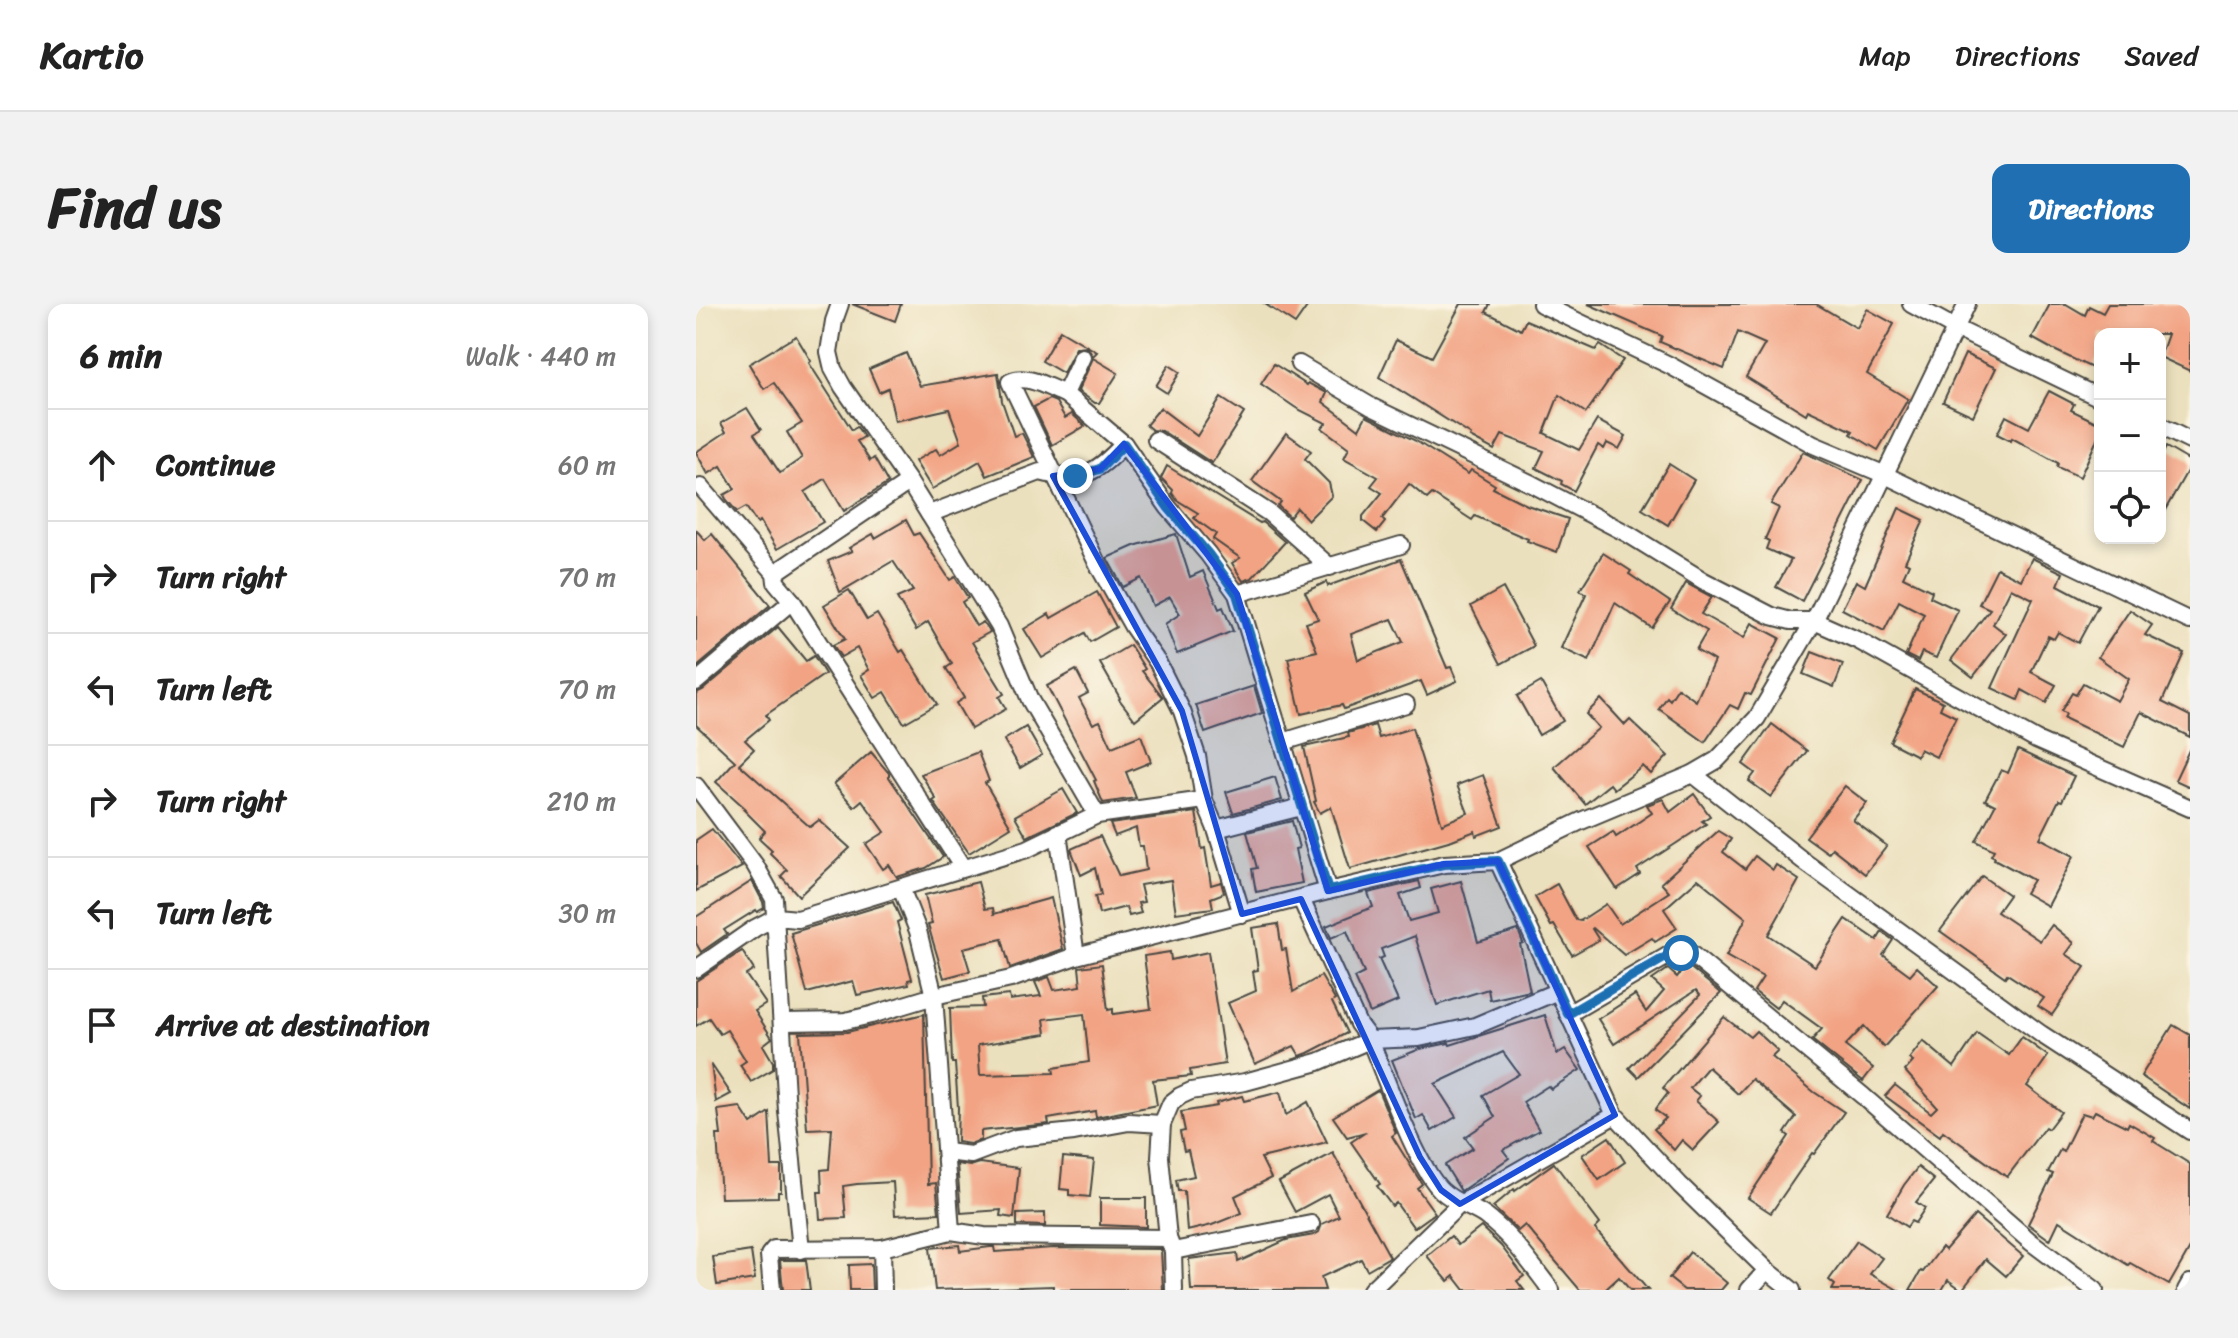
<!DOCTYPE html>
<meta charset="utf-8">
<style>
:root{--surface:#fff;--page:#f2f2f2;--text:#222;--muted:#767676;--line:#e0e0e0;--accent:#1f6fb2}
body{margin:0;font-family:Sriracha,sans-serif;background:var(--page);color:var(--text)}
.controls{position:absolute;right:24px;top:24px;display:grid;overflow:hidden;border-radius:16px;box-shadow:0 4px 12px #0003}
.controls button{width:72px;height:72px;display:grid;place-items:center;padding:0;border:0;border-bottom:2px solid var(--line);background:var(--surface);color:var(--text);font:40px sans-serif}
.stop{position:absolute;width:24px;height:24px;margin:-18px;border:6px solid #1f6fb2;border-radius:50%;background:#fff}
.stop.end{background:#1f6fb2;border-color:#fff;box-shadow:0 2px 8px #0008}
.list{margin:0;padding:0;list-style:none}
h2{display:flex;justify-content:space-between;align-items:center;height:104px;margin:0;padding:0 32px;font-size:34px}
h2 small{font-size:26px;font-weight:400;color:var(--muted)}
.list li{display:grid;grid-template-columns:52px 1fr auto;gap:24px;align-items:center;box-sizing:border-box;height:112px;padding:0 32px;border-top:2px solid var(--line)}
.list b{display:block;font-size:30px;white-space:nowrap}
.list em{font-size:26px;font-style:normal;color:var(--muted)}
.icon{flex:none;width:44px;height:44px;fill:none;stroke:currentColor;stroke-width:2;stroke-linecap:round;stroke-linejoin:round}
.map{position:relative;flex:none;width:1494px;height:986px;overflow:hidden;border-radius:16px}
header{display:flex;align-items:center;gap:48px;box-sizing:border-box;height:112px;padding:0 40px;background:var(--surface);border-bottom:2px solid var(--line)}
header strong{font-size:38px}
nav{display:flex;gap:44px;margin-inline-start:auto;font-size:28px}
.intro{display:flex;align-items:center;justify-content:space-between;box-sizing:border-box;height:192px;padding:0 48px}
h1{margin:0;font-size:56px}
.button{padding:20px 36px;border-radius:16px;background:var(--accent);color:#fff;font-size:28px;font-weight:700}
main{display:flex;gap:48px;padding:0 48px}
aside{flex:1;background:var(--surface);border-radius:16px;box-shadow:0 4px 12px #0003}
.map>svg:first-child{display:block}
</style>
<header>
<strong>Kartio</strong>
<nav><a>Map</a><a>Directions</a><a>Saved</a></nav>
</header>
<div class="intro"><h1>Find us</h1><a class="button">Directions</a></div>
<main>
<aside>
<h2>6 min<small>Walk · 440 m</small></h2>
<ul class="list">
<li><svg class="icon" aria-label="ahead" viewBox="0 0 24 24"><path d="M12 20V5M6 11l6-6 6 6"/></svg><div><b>Continue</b></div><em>60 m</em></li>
<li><svg class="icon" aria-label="right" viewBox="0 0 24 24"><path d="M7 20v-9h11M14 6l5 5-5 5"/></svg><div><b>Turn right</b></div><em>70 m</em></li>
<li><svg class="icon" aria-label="left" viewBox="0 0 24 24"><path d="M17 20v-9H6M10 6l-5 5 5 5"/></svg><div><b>Turn left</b></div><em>70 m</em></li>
<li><svg class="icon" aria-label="right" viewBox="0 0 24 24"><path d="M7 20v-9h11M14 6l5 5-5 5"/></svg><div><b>Turn right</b></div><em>210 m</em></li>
<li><svg class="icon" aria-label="left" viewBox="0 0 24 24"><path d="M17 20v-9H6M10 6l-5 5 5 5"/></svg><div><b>Turn left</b></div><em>30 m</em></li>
<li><svg class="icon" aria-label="arrive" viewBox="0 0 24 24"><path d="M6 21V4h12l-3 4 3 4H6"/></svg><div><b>Arrive at destination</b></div></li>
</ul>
</aside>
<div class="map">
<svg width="1494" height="986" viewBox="0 0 1494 986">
<rect width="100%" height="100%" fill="#fcf5e5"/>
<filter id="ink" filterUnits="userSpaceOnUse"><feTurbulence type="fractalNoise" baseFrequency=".0125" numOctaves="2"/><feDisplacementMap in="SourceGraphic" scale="16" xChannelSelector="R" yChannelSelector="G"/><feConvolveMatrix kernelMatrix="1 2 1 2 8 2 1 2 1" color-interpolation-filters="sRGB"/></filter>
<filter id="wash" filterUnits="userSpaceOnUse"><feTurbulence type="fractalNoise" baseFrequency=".006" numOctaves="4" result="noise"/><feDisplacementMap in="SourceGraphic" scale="32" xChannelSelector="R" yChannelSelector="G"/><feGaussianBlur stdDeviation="1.8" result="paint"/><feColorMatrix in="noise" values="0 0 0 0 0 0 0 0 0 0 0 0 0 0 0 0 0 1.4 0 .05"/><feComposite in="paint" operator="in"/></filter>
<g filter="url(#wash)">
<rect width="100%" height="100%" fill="#ebe0bd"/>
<g id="blocks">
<g fill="#f2a383" fill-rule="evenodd">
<path d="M156 0H205L199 17Z"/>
<path d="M569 0H613L599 20Z"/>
<path d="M765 0H794L790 8 825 26 830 16 900 46 904 41 927 56 890 109 863 91 848 129 883 146 901 116 930 132 923 145 911 139 908 145 902 141 878 187 865 180 866 177 840 164 848 147 806 131 798 146 774 133 775 131 683 73 700 36 736 53Z"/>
<path d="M892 0H1120L1161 24 1171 5 1198 20 1171 70 1212 95 1182 146 1155 130 1157 127 1112 106 1110 110 1050 73 1069 40 1042 28 1028 65 964 38 966 32Z"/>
<path d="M1354 0H1370L1389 11 1393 2 1407 9 1412 0H1494V67L1464 53 1472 30H1404V49L1396 64 1356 45 1336 34Z"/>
<path d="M364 26 401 48 397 52 391 43 380 44 367 69 346 57Z"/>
<path d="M100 32 115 57 113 59 156 126 161 123 168 133 161 137 174 157 178 154 192 179 148 207 129 175 109 188 127 218 81 245 64 217 61 219 50 203 41 208 30 195 28 191 39 185 25 162 12 170 0 148 30 128 25 119 51 104 65 126 58 130 84 169 106 154 91 128 106 119 78 79 68 85 53 60Z"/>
<path d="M210 49 224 82 302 69 306 97 318 132 326 129 338 153 291 172 284 157 236 185 219 157 240 145 244 151 265 138 253 105 199 117 192 84 183 88 173 65Z"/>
<path d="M1269 50 1300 64 1277 112 1247 98Z"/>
<path d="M397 54 422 69 403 99H399L382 87Z"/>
<path d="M578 60 611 81 612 79 631 89 627 98 663 125 670 112 720 137 772 170 775 166 799 181 797 184 831 201 872 215 861 248 831 237 832 235 779 212 776 216 736 190 731 195 713 180 686 215 689 218 681 228 667 217V212L686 189 675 182 682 173 648 154 653 144 626 124 630 119 600 104 565 80Z"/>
<path d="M473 61 484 68 471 89 460 82Z"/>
<path d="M1353 87 1378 100 1375 106 1404 120V129L1384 173 1361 163 1362 159 1316 134 1315 137 1301 130 1310 112 1333 124Z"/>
<path d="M525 94 548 109 516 159 466 127 456 126 450 121 464 104 501 132Z"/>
<path d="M353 95 360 98 369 114 376 110 389 122 356 141 338 103Z"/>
<path d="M590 129 615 147 609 155 633 179 636 192 612 216 601 204 594 213 582 202 585 198 556 177Z"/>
<path d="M1470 143 1494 157V162L1464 215V155Z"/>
<path d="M1107 148 1167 176 1106 297 1080 283 1095 256 1070 245 1073 237 1069 235 1083 204 1075 200Z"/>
<path d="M973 160 998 176 972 221 946 205Z"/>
<path d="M471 162 564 219 566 218 589 238 556 274 547 277 536 259 544 254 517 235 520 230 498 214 502 209 481 196 476 189 477 186 465 174Z"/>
<path d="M1203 204 1228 216 1209 258 1213 260 1207 273 1236 287 1234 293 1262 306 1240 354 1226 348 1222 357 1210 351 1228 310 1203 297 1188 327 1146 305 1160 277 1169 282Z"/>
<path d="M210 216 218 231 223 229 254 276 259 273 272 294 266 298 280 322 287 318 294 328 276 338 308 390 303 393 310 405 275 425 260 399 268 394 250 364 256 360 232 318 220 326 201 294 217 287 197 257 144 288 132 257 156 247 153 244 177 230 179 234Z"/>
<path d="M0 226 9 236 16 230 74 301 0 364Z"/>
<path d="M480 230 494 273 507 267 523 305 527 303 537 327 481 350 469 320 484 310 474 293 457 302 445 274 427 283 411 254 438 242Z"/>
<path d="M907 249 935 267 933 270 974 298 956 324 919 299 893 357 865 344 890 290 884 286Z"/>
<path d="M1336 254 1367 269 1362 281 1402 302 1382 339 1362 328 1358 335 1352 332 1335 368 1360 381 1350 399 1326 386 1322 396 1296 384 1337 295 1315 284 1297 320 1310 330 1277 373 1255 356 1294 305 1283 300 1301 264 1325 276Z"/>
<path d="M705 255 751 364 755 363 761 377 731 391 725 377 648 405 646 401 605 410 592 354 621 347 610 319 622 315 609 288 630 278 632 282ZM696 315 707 338 662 356 655 330Z"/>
<path d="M990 279 1016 293 1005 310 1048 334 1056 319 1084 334 1055 391 1049 389 1042 405 1034 401 1009 438 963 405 971 393 974 396 982 384 1000 397 1018 357 1000 346 1011 327 975 305Z"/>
<path d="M807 284 838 342 805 360 775 302Z"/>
<path d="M153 286 171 316 181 310 204 348 207 346 241 400 208 419 189 388 179 394 165 371 173 366 161 344 145 353 137 341 149 335 128 301Z"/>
<path d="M401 288 420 323 394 338 389 329 346 354 328 325 353 310 355 314Z"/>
<path d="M1434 306 1456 321 1449 331 1488 349 1466 398 1494 412V433L1445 408 1428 443 1368 414 1370 410 1365 407 1376 389 1380 391 1387 379 1421 397 1433 375 1402 353Z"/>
<path d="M82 323 110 357 118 352 129 370 70 411 73 416 49 436 58 445 43 460 114 523 123 516 154 544 103 592 85 572 91 566 74 549 76 546 63 534 69 527 47 505 49 504 20 478 39 457 0 421V389L7 386Z"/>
<path d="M434 341 449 365 446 367 467 393 439 416 423 395 424 394 404 359Z"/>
<path d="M1116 348 1147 360 1138 383 1107 370Z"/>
<path d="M380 366 392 389 383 394 397 420 404 417 416 443 445 431 455 458 430 468 440 494 407 499 398 477 400 476 351 382Z"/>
<path d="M845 378 867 417 843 431 821 392Z"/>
<path d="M558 382 566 409 509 429 500 401Z"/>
<path d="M1219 385 1247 398 1244 405 1260 413 1240 453 1224 445 1221 452 1194 438Z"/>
<path d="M905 395 929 421 934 416 972 452 955 470 947 462 918 485 914 480 889 500 858 463 903 424 890 410Z"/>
<path d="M1076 420 1111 447 1075 493 1053 477 1059 469 1047 460Z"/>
<path d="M679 421 683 434 716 424 746 520 772 509 761 481 787 471 806 522 780 532 779 527 756 536 654 565 635 503 624 509 618 498 620 497 608 443 653 433 652 429Z"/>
<path d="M330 423 346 451 324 464 308 436Z"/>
<path d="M1494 444V483L1479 476Z"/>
<path d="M1322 446 1378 472 1366 497 1363 496 1344 534 1378 552 1352 602 1329 589 1337 576 1298 555 1299 553 1295 551 1298 546 1280 537 1299 501 1289 496 1305 466 1312 469Z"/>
<path d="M175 448 193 469V473L247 553 230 564 201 573 193 561 187 565 170 540 189 528 166 496 158 503 138 480Z"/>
<path d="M282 448 293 477 289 479 315 523 273 549 237 497 240 495 225 470Z"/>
<path d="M579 473 586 496 537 509 530 488Z"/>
<path d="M1149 482 1171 499 1157 516 1191 542 1169 570 1136 544 1132 549 1110 533Z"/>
<path d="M367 485 381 509 331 533 319 512Z"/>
<path d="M998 490 1014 512 1006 517 1010 520 941 565 944 570 921 585 893 543 917 528 920 533 956 509 951 501 967 495 974 508Z"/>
<path d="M500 508 506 545 509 544 515 581 525 578 528 589 515 594 517 604 480 609 475 576 444 581 448 598 442 599 445 609 433 612 430 603 403 610 399 592 405 591 399 564 385 571 375 545 404 532 423 572 450 566 447 542H443L440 524 419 532 414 520Z"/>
<path d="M596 517 603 544 599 545 606 579 560 588 556 565 561 564 551 528Z"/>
<path d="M16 525 46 563 0 587V536Z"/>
<path d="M1022 527 1035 535 1027 548 1049 565 1059 552 1077 566 1080 561 1103 576 1072 631 1119 662 1150 615 1181 636 1186 628 1197 636 1187 651 1214 671 1221 663 1242 682 1188 743 1168 722 1149 742 1177 764 1167 777 1116 736 1126 725 1086 696 1080 704 1058 687 1067 673 1030 652 1050 614 1002 575 968 605 981 624 959 638 956 634 928 651 897 624 896 625 903 636 876 651 858 621 855 622 839 593 861 580 880 616 884 617 910 600 924 620 973 588 965 579Z"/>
<path d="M1286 572 1313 591 1301 608 1344 637 1356 621 1378 639 1370 650 1389 663 1356 711 1342 702 1348 694 1311 670 1309 673 1244 627Z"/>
<path d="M56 577 67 598 68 604 61 608 60 606 28 626 31 630 5 648 0 639V613Z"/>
<path d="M723 577 725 584 704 591 713 617 742 609 735 585 765 577 782 638 822 626 827 639 824 640 834 687 794 696 792 685 741 701 719 632 685 645 688 653 683 655 702 697 674 709 658 674 668 669 651 627 635 634 630 622 677 603 672 589Z"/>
<path d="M282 578 289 605 297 604 298 610 355 594 367 645 314 664 306 635 267 644 274 667 248 674 232 621 236 620 229 591Z"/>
<path d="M197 598 205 616 201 618 216 675 212 676 213 680 161 691 157 677 111 689 95 629Z"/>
<path d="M582 620 586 646 590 645 597 688 625 672 639 696 636 698 651 729 612 749 604 752 598 742 559 760 532 699 560 687 557 667 562 666 556 624Z"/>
<path d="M46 647 58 666 50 671 70 700 59 707 76 734 67 741 77 758V765L55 778 44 761 50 757 31 726 24 730 13 714 0 722V677Z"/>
<path d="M474 648 475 656 512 648 529 760 494 766 495 772 457 776 461 801 400 813 399 807 352 815 353 820 285 827V836L274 840 261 838 262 804 259 759H256L254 704 287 703 286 694 313 691 314 696 345 692 339 678 353 673 358 686 385 682 383 663 406 660 412 706 417 705V710L455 705 448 652ZM388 710 393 758 357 764 358 769 284 771 282 741 350 730 348 715Z"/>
<path d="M991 661 1025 689 942 773 933 764 1004 691 1000 686 918 740 902 715 939 691 950 708 968 687 956 676 972 665 981 673Z"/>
<path d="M228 710 232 880 240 879 243 909 199 911 197 878 161 880 147 882 150 914 124 915 122 888H126L125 866 133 865 136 824 111 825 104 729 151 728Z"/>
<path d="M849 711 861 750 869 745 884 766 855 785 852 782 827 798 843 826 807 846 813 854 765 887 749 861 777 844 769 833 799 813 787 791 823 770 807 748 739 780 760 813 736 827 727 811 720 815 696 756 724 745 753 739 754 741Z"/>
<path d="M1028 713 1054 733 1060 727 1082 747 1076 753 1118 788 1148 808 1118 850 1116 849 1075 909 1052 894 1093 832 1089 829 1100 813 1056 775 1042 790 1012 763 994 784 1004 792 1000 797 1023 818 997 846 986 836 978 846 958 825 970 814 959 806 972 789 967 784Z"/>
<path d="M1477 721 1494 731V805L1445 772Z"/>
<path d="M1281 729 1313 751 1326 733 1352 752 1331 782 1365 808 1352 825 1349 823 1311 873 1247 827 1244 832 1189 792 1199 781 1235 809 1241 803 1209 767 1217 758 1213 755 1227 737 1258 763Z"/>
<path d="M15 760 35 790 20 798Z"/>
<path d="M682 786 700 829 696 832 726 880 721 884 739 909 718 924 700 899 696 902 681 882 684 880 655 838 670 828 651 833 637 813Z"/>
<path d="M584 788 590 811 612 798 631 838 565 854 575 874 539 892 546 909 516 921 491 927 488 887H482L480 876 498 872 492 846 488 847 484 828 489 827 485 808 521 802 520 799 546 792 548 797Z"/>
<path d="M44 803 55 820 73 808 76 862H85V888H82V893L25 894 21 831H25L22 806Z"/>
<path d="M1399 807 1431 823 1433 819 1459 834 1457 837 1494 860V944L1473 981 1434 959 1432 961 1363 917 1354 936 1332 920 1357 870 1352 868 1364 846 1367 848 1386 809 1396 812Z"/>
<path d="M913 833 929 858 903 876 886 851Z"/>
<path d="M637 849 694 953 692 954 671 966 665 955 625 973 629 986H495L493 955 541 949 542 958 590 936 618 931 623 928 626 920 643 912 632 890 599 908 583 878Z"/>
<path d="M367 853 398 856 394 893 373 891V886L364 885Z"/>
<path d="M284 859 323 864 318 914 304 912 305 906 265 909 261 860 274 862Z"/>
<path d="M858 859 904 920 899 925 952 986H934L923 973 909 986H884L829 921 822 927 797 903 818 885 819 887Z"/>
<path d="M1222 863 1238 876 1220 898 1229 904 1219 919 1215 917 1211 923 1191 910 1208 881Z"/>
<path d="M404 894H450V923L404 921Z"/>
<path d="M349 909V922L321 921V910Z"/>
<path d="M1279 911 1327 952 1310 972 1290 955 1266 986 1252 976 1246 986H1214L1225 967 1227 968 1246 943 1249 946Z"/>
<path d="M785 923 805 942 828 972 821 977 828 986H769L758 972 752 977 731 952 755 932 762 941Z"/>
<path d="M1161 937 1186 954 1174 970 1202 986H1136L1139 981 1133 976Z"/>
<path d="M263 941 264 947 294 943H298L299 948 357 944 465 945 467 986H357V982L239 986 234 944Z"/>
<path d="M55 947 59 975 21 981 17 953Z"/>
<path d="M994 948 1031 979 1025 986H988L973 974Z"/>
<path d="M84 956H110L114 986H87Z"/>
<path d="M175 960 176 986H154L153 961Z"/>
</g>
</g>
</g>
<g filter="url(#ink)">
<use href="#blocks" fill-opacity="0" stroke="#484641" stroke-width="2"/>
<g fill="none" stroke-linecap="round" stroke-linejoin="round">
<g stroke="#484641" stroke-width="20">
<g id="minor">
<path d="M144 0 138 17 133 48 137 65 147 83 213 178 303 322 334 396 401 511"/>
<path d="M845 0 973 61 1118 141 1187 170 1494 317"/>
<path d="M1215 0 1259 24 1404 94"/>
<path d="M386 53 369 90 428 140 472 203 512 250 541 290 632 587"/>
<path d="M603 60 676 103 836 180 932 230 1008 277 1076 312 1095 317H1118L1163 337 1340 436 1494 504"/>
<path d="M369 90C353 84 330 69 314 78L402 261 437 323 462 359 486 407 501 452 508 496 520 525 546 610"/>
<path d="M1464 122 1494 137"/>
<path d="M460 136 573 209 634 263"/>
<path d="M5 183 79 269 80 278 96 297 267 564"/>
<path d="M233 210 344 168C386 179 400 169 428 140"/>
<path d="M79 269 213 178"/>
<path d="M541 290 705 241"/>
<path d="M0 378 96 297"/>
<path d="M587 438 710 400"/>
<path d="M997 470 1110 559 1345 730 1494 827"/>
<path d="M0 482 59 561 78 595 91 807 105 946"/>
<path d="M520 525 605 503"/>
<path d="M362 529 380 652"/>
<path d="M802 557 919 811 984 881 1071 966 1096 986"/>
<path d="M205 584 222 627 238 692 255 927"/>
<path d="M605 595 662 720 674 736C689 772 721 864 746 887 759 899 776 903 789 912 816 932 835 960 855 986"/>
<path d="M0 665 59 624 80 613 102 615 331 545 401 511 508 496"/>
<path d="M872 710 975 650H995L1167 792 1335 938 1399 986"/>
<path d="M87 718 149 717 175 711 238 692 315 675 380 652 632 587 748 560 802 557 885 517 997 470 1021 456 1061 414 1118 317 1271 0"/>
<path d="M250 848 275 851 320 834 378 828 433 818 466 820"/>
<path d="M186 944 187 986"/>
<path d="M477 947 615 920"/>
<path d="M76 986 73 951 78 945 186 944 255 927 288 932 472 934"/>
<path d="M478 986 477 947 472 934 464 853 466 820 475 799 484 792 495 787 549 778 622 758 674 736 723 734 779 722 862 687"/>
<path d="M675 986 764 900 919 811"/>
<path d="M1053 986 1071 966"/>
<path d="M1490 986 1494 979"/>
</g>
</g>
<use href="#minor" stroke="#fff" stroke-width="16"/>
</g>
</g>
<g fill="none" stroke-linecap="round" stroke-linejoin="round" filter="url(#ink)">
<path stroke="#1f6fb2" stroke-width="10" d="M379 172 404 165 428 140 472 203 512 250 541 290 632 587 748 560 802 557 872 710 975 650 985 649"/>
</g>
<path fill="#1d4ed8" fill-opacity="0.2" stroke="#1d4ed8" stroke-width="6" stroke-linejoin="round" d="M428 140 541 290 632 587 748 560 802 557 919 811 764 900 745 886 724 853 605 595 546 610 486 407 357 172 404 165Z"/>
</svg>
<div class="controls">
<button>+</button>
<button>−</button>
<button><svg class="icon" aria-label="locate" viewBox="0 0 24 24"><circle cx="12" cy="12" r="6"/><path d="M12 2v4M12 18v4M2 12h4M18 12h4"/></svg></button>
</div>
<div class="stop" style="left:985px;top:649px"></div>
<div class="stop end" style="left:379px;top:172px"></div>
</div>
</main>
